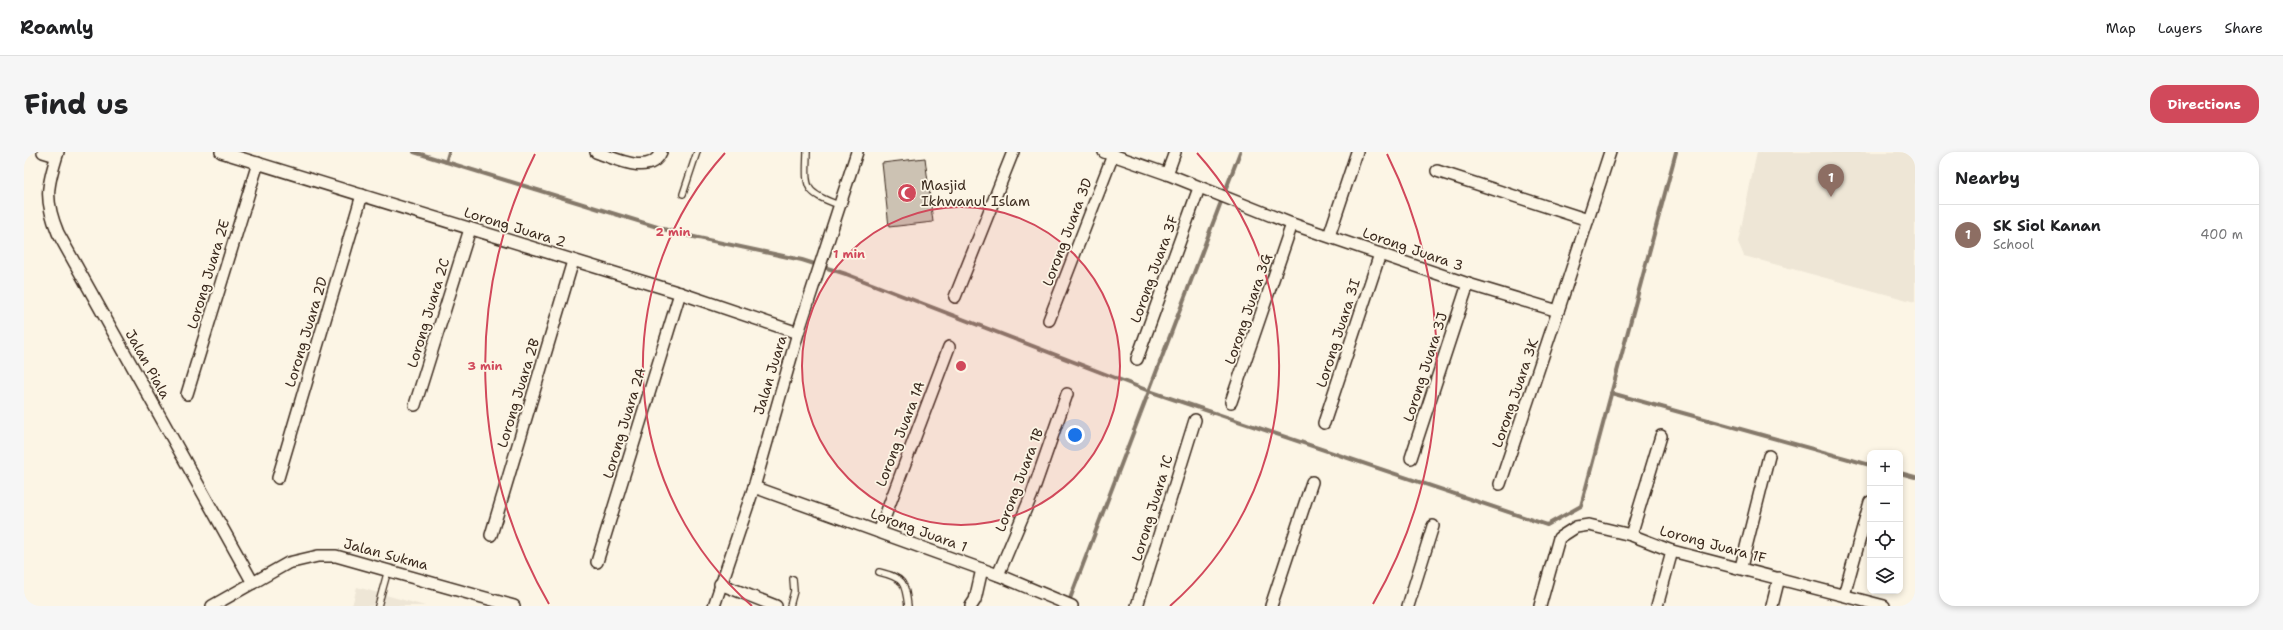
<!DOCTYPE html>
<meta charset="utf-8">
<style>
:root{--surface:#fff;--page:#f6f6f6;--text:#202124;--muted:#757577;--line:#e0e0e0;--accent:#d1495b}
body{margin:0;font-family:"Shantell Sans",sans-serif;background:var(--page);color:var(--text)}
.controls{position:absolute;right:12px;bottom:12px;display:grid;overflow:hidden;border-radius:8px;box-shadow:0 2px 6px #0003}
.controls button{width:36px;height:36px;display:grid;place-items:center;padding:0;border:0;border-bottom:1px solid var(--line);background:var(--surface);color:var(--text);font:20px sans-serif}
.you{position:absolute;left:1051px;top:283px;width:14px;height:14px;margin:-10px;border:3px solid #fff;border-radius:50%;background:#1a73e8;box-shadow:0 0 0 6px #1a73e833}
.badge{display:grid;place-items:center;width:26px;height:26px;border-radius:50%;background:var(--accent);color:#fff;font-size:13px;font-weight:700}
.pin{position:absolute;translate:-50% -33px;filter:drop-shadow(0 1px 2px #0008)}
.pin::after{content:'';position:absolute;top:21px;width:14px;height:12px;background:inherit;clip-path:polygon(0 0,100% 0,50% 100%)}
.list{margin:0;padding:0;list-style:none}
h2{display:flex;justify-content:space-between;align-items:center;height:52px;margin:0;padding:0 16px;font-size:17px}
h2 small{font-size:13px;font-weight:400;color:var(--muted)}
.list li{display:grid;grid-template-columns:26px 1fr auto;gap:12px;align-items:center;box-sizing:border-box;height:60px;padding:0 16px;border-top:1px solid var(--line)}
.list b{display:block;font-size:15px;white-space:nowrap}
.list p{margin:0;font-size:13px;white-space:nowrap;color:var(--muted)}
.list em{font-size:13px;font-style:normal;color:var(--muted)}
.icon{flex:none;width:22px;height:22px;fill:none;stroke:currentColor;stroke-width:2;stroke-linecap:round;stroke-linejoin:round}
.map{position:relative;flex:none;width:1891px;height:454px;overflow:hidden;border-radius:16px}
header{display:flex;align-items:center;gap:24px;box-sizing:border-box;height:56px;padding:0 20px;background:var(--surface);border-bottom:1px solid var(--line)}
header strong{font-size:19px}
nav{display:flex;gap:22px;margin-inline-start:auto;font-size:14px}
.intro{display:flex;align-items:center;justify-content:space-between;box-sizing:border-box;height:96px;padding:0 24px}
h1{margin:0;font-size:28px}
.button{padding:10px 18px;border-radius:16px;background:var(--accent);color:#fff;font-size:14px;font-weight:700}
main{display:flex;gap:24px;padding:0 24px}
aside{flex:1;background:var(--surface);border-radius:16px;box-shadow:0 2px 6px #0003}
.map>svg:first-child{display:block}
</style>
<header>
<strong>Roamly</strong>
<nav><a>Map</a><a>Layers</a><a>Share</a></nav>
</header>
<div class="intro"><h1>Find us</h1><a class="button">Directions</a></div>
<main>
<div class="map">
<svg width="1891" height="454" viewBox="0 0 1891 454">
<rect width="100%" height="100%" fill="#fcf5e5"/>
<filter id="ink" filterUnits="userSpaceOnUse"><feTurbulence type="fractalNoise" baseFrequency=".025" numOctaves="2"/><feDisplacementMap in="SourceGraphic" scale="8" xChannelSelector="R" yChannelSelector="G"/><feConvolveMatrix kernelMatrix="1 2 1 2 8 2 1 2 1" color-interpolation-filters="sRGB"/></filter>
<g filter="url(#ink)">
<g fill="#eee6d6">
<path d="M1733 0H1891V150L1720 104 1714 90Z"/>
<path d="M333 435 401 454H328Z"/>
</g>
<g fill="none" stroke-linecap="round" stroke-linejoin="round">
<g stroke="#85796b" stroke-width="4">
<path d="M390 0 656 82 778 108 822 122 1125 239 1523 373 1557 354 1652 0"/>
<path d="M422 10 425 0"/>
<path d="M1587 241 1846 313"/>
<path d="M1876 321 1891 325"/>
<path d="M1044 452 1216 0"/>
</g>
</g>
<path fill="#ccc2b3" stroke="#3b2a1e" d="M901 6 909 70 865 75 858 11Z"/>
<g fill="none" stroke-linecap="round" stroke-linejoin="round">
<g stroke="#3b2a1e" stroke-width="8">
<g id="service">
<path d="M783 0C782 36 779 40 815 53"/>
<path d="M659 42 673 0"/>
<path d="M855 420C880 426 881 430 884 454"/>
<path d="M354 454 364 418"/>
<path d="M766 454 770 439 769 427"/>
</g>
</g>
<g stroke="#3b2a1e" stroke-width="14">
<g id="minor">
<path d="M19 0 32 4"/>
<path d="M34 0C23 34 20 47 34 81L229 431"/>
<path d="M197 0 656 141 774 181"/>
<path d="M572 0C590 6 626 25 637 0"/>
<path d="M1080 0 1143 22 1268 72 1444 132 1534 159 1586 0"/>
<path d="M1413 19 1564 68"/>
<path d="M1143 22 1151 0"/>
<path d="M1305 84 1333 0"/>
<path d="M931 145 989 0"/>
<path d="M1025 168 1089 3"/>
<path d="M1113 207 1175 36"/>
<path d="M163 242 234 11"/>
<path d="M1207 250 1268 72"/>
<path d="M391 253 446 77"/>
<path d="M1300 271 1356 102"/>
<path d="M1387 306 1444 132"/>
<path d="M254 326 338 43"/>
<path d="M1476 332 1534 159"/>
<path d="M730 335 974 423 1048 454"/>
<path d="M855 380 925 195"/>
<path d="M467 383 549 109"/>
<path d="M1607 383 1637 284"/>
<path d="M573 410 656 141"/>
<path d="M1717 415 1745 304"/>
<path d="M974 423 1008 342 1043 242"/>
<path d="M696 432 752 454"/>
<path d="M1820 443 1846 350"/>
<path d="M188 454 264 411 294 404H312L490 454"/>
<path d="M690 454 730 335 774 181 833 0"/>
<path d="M947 454 951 448 958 417"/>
<path d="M1113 454 1171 268"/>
<path d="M1247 454 1288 330"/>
<path d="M1384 454 1409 374"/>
<path d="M1516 454 1535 386 1552 375 1565 373 1607 383 1648 399 1860 454"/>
<path d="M1633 454 1648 399"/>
<path d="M1748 454 1755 426"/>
</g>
</g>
<use href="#service" stroke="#fcf5e5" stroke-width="5.5"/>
<use href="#minor" stroke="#fcf5e5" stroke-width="11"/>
</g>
</g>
<circle cx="937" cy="214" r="159" fill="#d1495b" fill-opacity=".12"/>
<g fill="none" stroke="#d1495b" stroke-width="2">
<circle cx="937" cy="214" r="159"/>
<path d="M728 454A318 318 0 0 1 701 1M1173 1A318 318 0 0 1 1146 454"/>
<path d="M525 452A476 476 0 0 1 511 2M1363 2A476 476 0 0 1 1349 452"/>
</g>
<defs>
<g id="mosque-disc" transform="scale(1)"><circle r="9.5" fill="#d1495b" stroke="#fcf5e5"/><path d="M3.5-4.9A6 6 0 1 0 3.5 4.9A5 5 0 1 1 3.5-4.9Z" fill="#fff"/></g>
</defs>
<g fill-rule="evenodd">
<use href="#mosque-disc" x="883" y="41"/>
</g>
<g text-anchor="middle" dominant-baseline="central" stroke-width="3.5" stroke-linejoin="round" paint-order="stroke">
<g font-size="14" fill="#3b2a1e" stroke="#fcf5e5" text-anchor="start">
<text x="897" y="33">Masjid<tspan x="897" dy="16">Ikhwanul Islam</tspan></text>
</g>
<g font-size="14" fill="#3b2a1e" stroke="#fcf5e5">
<text transform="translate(491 75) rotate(17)">Lorong Juara 2</text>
<text transform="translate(1043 80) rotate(-69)">Lorong Juara 3D</text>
<text transform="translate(1389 97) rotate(19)">Lorong Juara 3</text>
<text transform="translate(1130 117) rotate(-70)">Lorong Juara 3F</text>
<text transform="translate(184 122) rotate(-73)">Lorong Juara 2E</text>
<text transform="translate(1224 157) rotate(-71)">Lorong Juara 3G</text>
<text transform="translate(404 161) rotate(-73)">Lorong Juara 2C</text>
<text transform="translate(282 180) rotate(-73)">Lorong Juara 2D</text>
<text transform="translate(1314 181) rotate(-72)">Lorong Juara 3I</text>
<text transform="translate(124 212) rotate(61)">Jalan Piala</text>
<text transform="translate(1401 215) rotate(-72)">Lorong Juara 3J</text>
<text transform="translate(746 223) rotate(-73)">Jalan Juara</text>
<text transform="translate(494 241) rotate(-73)">Lorong Juara 2B</text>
<text transform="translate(1491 241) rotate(-71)">Lorong Juara 3K</text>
<text transform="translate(600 271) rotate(-73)">Lorong Juara 2A</text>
<text transform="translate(876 282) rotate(-69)">Lorong Juara 1A</text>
<text transform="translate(995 328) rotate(-69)">Lorong Juara 1B</text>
<text transform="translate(1128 356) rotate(-73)">Lorong Juara 1C</text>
<text transform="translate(895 378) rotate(20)">Lorong Juara 1</text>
<text transform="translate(1689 392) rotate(15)">Lorong Juara 1F</text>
<text transform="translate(362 402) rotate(15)">Jalan Sukma</text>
</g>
</g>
<circle cx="937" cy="214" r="6" fill="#d1495b" stroke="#fcf5e5" stroke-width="2"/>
<g font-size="12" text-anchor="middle" font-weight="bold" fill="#d1495b" stroke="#fcf5e5" stroke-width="3.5" stroke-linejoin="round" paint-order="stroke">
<text x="649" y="84">2 min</text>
<text x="825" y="106">1 min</text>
<text x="461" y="218">3 min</text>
</g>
</svg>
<div class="controls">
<button>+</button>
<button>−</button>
<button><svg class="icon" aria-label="locate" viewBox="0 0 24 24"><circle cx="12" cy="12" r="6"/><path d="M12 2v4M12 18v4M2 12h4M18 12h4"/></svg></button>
<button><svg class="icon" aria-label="layers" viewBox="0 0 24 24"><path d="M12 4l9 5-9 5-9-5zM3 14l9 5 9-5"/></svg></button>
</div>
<div class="you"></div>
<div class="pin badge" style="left:1807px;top:45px;background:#8d6e63">1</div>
</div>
<aside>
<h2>Nearby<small></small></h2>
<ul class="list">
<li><span class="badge" style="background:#8d6e63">1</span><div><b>SK Siol Kanan</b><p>School</p></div><em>400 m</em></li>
</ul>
</aside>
</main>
